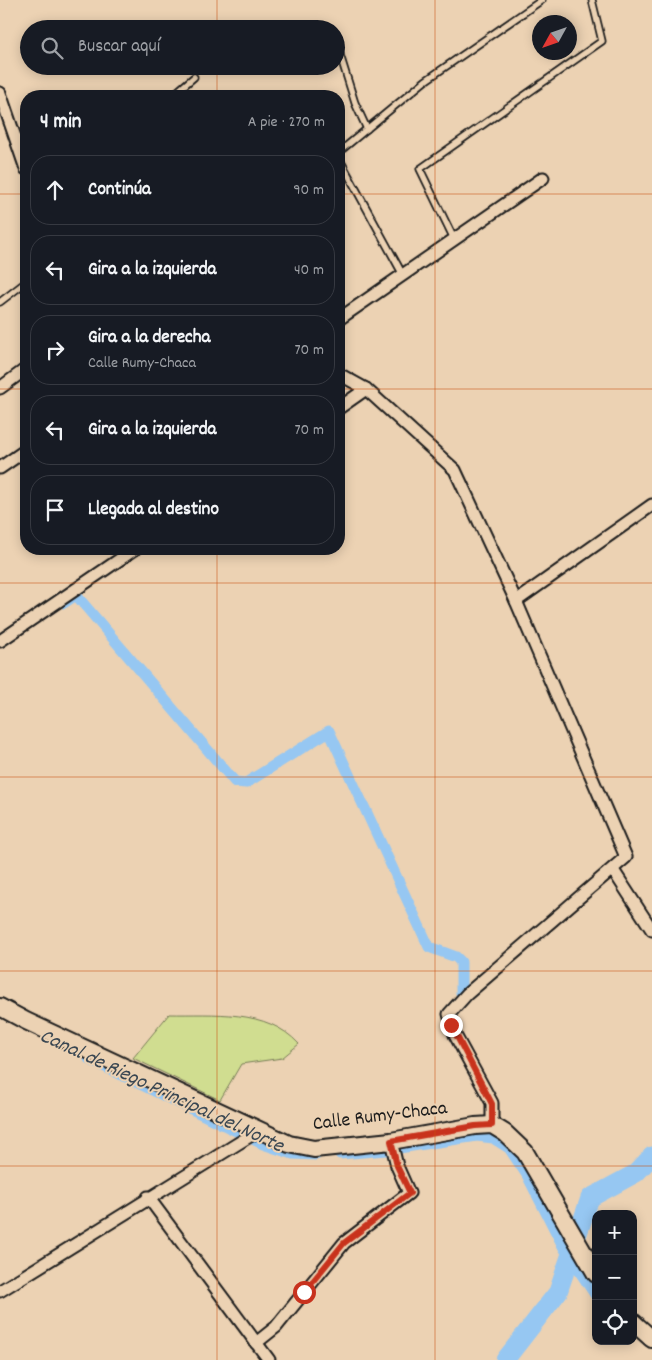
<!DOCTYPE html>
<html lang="es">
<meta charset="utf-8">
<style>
:root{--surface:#171b24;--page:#242831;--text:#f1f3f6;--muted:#9ea1a6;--line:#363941}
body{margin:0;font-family:Dekko,sans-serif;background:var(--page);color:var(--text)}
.controls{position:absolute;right:15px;bottom:15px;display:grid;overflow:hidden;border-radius:10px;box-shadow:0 2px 12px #0003}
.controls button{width:45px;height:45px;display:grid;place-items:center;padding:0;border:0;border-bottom:1px solid var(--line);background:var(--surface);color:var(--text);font:25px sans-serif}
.compass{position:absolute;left:532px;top:15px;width:45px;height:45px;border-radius:50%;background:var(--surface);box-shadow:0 2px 12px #0003;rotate:230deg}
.stop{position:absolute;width:15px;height:15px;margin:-11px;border:4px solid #c8321e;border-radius:50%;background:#fff}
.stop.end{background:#c8321e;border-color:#fff;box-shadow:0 1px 5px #0008}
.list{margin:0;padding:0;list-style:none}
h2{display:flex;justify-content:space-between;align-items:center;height:65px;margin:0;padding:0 20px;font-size:21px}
h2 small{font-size:16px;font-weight:400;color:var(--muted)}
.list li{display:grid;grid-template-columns:32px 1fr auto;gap:15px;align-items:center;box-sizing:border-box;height:70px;margin:0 10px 10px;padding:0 10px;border:1px solid var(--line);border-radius:20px}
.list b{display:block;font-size:19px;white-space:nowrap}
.list p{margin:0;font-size:16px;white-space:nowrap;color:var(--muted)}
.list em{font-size:16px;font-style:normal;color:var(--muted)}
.icon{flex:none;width:28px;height:28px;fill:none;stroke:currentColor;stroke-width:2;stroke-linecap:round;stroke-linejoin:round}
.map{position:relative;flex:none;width:652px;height:1360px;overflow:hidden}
.search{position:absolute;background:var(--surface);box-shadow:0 2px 12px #0003;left:20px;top:20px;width:325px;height:55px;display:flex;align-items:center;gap:12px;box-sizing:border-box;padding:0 18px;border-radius:28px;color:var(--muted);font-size:19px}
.panel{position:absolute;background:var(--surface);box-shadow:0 2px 12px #0003;left:20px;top:90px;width:325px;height:465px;border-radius:20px}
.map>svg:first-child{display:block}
</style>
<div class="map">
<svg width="652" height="1360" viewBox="0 0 652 1360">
<rect width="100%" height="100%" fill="#ecd2b3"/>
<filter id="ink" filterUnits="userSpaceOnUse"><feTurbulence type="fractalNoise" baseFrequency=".02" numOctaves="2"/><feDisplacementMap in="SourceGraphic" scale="10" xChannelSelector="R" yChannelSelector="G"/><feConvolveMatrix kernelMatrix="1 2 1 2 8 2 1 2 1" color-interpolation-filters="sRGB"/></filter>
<g filter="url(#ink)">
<path fill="#d0dd90" stroke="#767c56" d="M169 1014C214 1015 266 1008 299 1044L282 1058 241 1064 220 1100 133 1058Z"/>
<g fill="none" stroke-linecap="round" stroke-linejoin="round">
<g stroke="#96c7f2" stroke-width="11">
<path d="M64 603 76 595 235 782 246 783 329 731 429 947 456 957 461 962V993"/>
<path d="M89 1059 263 1144 293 1154 316 1155"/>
<path d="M340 1154 386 1150 477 1136 493 1138 509 1148 527 1175 564 1248 596 1296"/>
</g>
<path stroke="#96c7f2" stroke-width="19" d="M505 1360 558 1292 590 1198 636 1173 652 1156"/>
<g stroke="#1c1c1c" stroke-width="9">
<g id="lane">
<path d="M336 42 355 103 367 129"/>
<path d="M172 96 194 77"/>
<path d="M339 152 425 81 542 0"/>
<path d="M339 158 403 275"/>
<path d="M454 239 420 169 602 41 592 0"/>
<path d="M0 302 26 282"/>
</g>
</g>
<g stroke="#1c1c1c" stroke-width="15">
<g id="street">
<path d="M0 93 26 169"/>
<path d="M339 319 543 178"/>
<path d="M339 374 366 389 455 470 516 601 626 857 467 994 449 1014 455 1035 492 1103V1125"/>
<path d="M0 388 26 369"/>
<path d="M339 408 366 389"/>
<path d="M0 468 26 450"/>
<path d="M516 601 652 505"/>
<path d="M0 641 135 549"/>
<path d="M613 870 652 930"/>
<path d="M148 1197 269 1360"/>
<path d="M0 1291 258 1131"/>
<path d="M256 1343 276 1327 344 1243 409 1193 397 1166 391 1141"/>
</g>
</g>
<g stroke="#1c1c1c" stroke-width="20">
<g id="secondary">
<path d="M0 1007 26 1021 289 1144 314 1149 391 1141 475 1126 492 1125 505 1133 525 1152 596 1274"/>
<path d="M633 1322 652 1339"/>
</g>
</g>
<use href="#lane" stroke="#ecd2b3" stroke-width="5.5"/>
<use href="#street" stroke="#ecd2b3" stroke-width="11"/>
<use href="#secondary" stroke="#ecd2b3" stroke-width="16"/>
</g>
</g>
<g fill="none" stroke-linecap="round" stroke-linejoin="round" filter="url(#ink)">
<path stroke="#c8321e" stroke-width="6" d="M304 1292 344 1243 410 1193 397 1166 391 1141 475 1126 492 1125V1104L451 1025"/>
</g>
<path fill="none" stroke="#c9500e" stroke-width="1" stroke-opacity="0.55" d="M217 0V29M435 0V1360M217 66V96M0 194H26M339 194H652M0 389H26M339 389H652M217 549V1360M0 583H652M0 777H652M0 971H652M0 1166H652"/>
<g text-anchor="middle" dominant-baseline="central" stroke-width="4" stroke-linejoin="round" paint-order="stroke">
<g font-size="20" fill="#1c1c1c" stroke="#ecd2b3">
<text transform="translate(380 1117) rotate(-7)">Calle Rumy-Chaca</text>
</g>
<g font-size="21" font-style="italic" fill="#3a4752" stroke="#ecd2b3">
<text transform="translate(161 1092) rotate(25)">Canal de Riego Principal del Norte</text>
</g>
</g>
</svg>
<div class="controls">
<button>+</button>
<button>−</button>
<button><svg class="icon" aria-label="locate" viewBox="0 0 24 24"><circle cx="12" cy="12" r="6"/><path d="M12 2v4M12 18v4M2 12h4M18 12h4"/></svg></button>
</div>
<svg class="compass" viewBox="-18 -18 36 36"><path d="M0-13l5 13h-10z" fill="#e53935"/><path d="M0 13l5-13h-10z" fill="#9ea1a6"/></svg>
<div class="stop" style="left:304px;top:1292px"></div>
<div class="stop end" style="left:451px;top:1025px"></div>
<div class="search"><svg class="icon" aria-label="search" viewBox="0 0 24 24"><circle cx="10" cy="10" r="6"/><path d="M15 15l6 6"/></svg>Buscar aquí</div>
<section class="panel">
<h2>4 min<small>A pie · 270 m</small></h2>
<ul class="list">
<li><svg class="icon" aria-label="ahead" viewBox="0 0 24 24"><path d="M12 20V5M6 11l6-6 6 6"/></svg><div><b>Continúa</b></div><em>90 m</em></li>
<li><svg class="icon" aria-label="left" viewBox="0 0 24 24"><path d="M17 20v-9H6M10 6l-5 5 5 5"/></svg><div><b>Gira a la izquierda</b></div><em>40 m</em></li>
<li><svg class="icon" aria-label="right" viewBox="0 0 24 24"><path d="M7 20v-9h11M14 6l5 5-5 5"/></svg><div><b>Gira a la derecha</b><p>Calle Rumy-Chaca</p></div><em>70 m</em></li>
<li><svg class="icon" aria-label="left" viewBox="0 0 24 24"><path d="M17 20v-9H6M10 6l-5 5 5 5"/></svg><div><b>Gira a la izquierda</b></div><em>70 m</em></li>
<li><svg class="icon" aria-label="arrive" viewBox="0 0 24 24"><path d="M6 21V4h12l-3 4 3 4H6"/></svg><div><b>Llegada al destino</b></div></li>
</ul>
</section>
</div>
